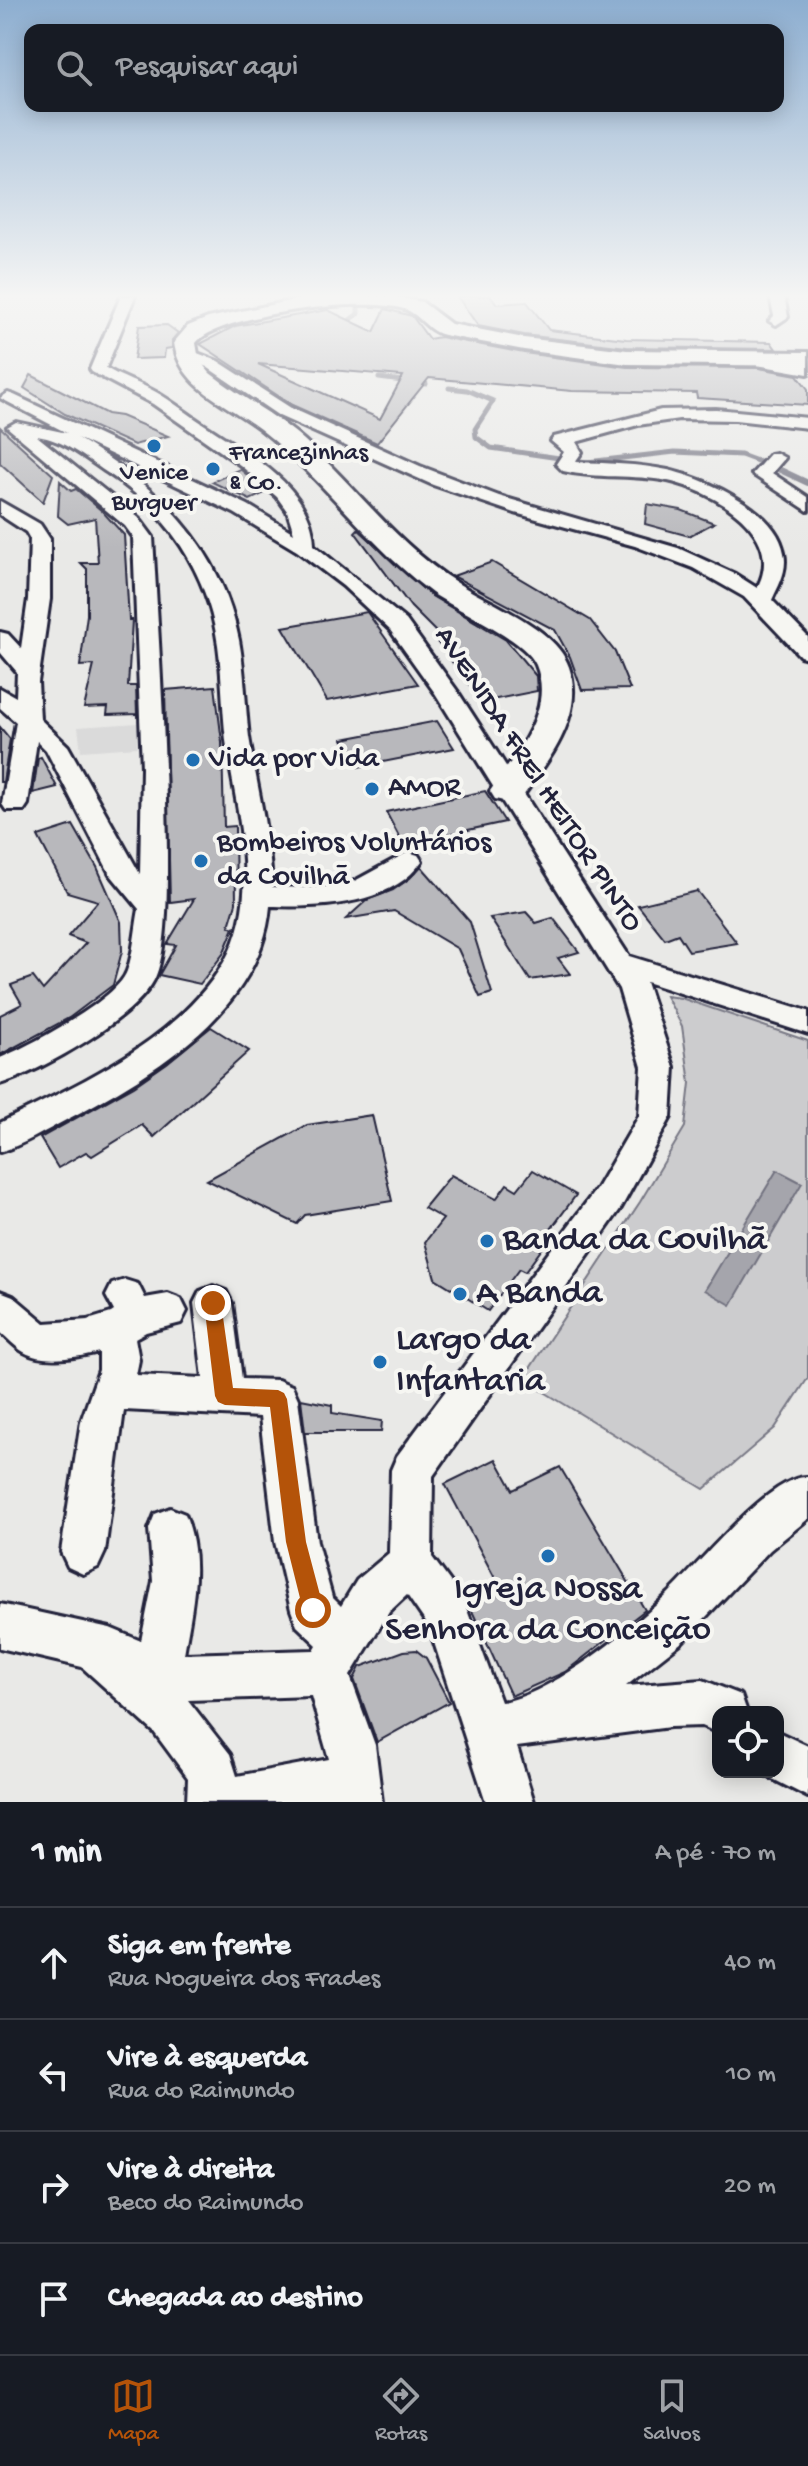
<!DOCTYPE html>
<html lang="pt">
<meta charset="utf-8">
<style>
:root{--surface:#171b24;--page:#20242c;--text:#f1f3f6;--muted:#9ea1a6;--line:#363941;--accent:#b45309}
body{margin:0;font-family:"Gochi Hand",sans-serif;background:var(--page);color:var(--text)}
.controls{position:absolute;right:24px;bottom:24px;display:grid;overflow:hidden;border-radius:16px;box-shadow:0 4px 20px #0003}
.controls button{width:72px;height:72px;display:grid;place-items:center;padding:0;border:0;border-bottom:2px solid var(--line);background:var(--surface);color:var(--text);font:40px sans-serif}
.stop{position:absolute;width:24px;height:24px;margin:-18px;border:6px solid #b45309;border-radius:50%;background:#fff}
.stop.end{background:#b45309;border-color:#fff;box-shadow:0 2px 8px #0008}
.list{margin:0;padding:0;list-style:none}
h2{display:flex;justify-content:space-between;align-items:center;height:104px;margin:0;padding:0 32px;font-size:34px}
h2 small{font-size:26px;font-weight:400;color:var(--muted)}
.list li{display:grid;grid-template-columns:52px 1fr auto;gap:24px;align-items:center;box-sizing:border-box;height:112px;padding:0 32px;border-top:2px solid var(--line)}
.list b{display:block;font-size:30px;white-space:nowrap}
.list p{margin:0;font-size:26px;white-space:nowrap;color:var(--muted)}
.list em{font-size:26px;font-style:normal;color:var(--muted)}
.icon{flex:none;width:44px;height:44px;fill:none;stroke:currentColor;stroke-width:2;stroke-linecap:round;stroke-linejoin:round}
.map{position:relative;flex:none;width:808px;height:1802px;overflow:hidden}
.search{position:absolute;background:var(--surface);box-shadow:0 4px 20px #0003;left:24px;right:24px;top:24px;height:88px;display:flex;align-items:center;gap:20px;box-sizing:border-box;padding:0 28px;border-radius:16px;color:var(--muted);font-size:30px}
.sheet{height:552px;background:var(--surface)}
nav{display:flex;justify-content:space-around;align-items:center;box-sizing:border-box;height:112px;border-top:2px solid var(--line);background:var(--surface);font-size:22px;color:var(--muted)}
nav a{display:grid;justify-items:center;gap:4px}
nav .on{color:var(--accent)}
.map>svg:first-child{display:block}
</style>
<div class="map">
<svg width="808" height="1802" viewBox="0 0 808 1802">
<rect width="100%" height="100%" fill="#e9e9e7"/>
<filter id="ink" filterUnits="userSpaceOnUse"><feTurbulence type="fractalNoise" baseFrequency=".0125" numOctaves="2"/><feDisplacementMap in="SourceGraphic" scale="16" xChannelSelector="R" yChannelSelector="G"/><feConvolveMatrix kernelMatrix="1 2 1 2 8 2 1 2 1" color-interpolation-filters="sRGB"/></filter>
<g filter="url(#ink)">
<path fill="#dadada" d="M138 723 137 747 81 751 78 727Z"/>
<path fill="#ccccce" stroke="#777784" stroke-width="2" d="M666 996 681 998 808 1041V1378L775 1428 704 1489 523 1379 640 1202 685 1127 690 1083 682 1026Z"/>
<path fill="#a5a5ac" stroke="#71717f" stroke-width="2" d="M777 1170 802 1183 731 1305 705 1290Z"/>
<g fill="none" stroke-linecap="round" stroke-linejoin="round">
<g stroke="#71717f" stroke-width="5">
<path d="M343 325 358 314V296"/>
<path d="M379 378 426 384"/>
<path d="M449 388 467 390 493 401 475 429 476 437 491 448 587 462 675 452 741 455 779 469"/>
</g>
<path stroke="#71717f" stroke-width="6" d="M774 467 808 483"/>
</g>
<g fill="#b8b8bc" stroke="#22223b" stroke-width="2" fill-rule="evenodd">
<path d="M457 296H491L497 304 527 302 549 330 626 339 771 342 776 349 627 347 524 335 478 326Z"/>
<path d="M385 309 412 316 429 339 440 337 524 353 627 367 759 368 797 375 808 389V405L697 398 696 393 572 391 429 378 377 443 292 405 200 344 235 326 328 310 374 332ZM258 364 403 376 380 419Z"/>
<path d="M167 325 178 333 172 340V348L165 349 164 358 134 359 139 326Z"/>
<path d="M31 375 107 414 121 416 168 436 134 445 65 414 24 388Z"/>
<path d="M0 427 53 475 43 502 0 463Z"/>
<path d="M240 469 267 492 250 500 212 482Z"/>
<path d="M60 481 71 491 76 489 102 511 124 535 129 620H132L128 686H136L137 714 107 715 108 707 84 708 94 665 80 666 87 615V569L81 563H98L95 518 68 524 58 516Z"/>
<path d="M647 504 681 510 714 523 689 536 645 524Z"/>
<path d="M358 529 430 595 506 640 536 676 537 691 482 702 435 639 442 638 411 607 355 532Z"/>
<path d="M492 562 590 620 615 652 630 689 582 690 570 657 555 630 453 576Z"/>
<path d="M367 612 418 684 327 701 283 627Z"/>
<path d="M215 686 222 742 224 827 235 826 236 903 229 926 234 928 223 954 200 984 159 975 176 945 167 944 194 899 170 902 165 690Z"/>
<path d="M437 721 454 748 358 767 343 739Z"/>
<path d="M0 727 10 739 3 782H0Z"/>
<path d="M41 757 57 787 33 793 38 758Z"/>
<path d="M485 791 505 822 403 844 386 812Z"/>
<path d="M73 825 97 867 121 922 122 951 113 985 69 1018 0 1055V1015L22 1004 11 985 33 977 43 990 86 943 68 936 98 901 67 892 38 836Z"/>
<path d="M421 866 470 922 492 993 480 997 458 949 394 911 346 919 367 900 393 890 410 878Z"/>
<path d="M697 891 737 943 689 951 678 934 665 939 638 905Z"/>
<path d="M526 912 536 923 553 918 579 952 558 958 570 974 530 980 490 918Z"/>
<path d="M211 1027 249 1051 154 1137 142 1125 92 1156 86 1152 58 1168 40 1138 134 1086 167 1063Z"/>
<path d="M372 1115 392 1201 305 1215 297 1224 207 1180 307 1125Z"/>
<path d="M533 1170 576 1195 546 1236 549 1239 525 1272 519 1269 488 1311 435 1278 425 1242 443 1219 424 1208 451 1175 496 1199 507 1184 517 1190Z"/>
<path d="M301 1399 332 1405V1413L382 1421 381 1432H305Z"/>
<path d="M496 1459 513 1490 560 1467 645 1610 565 1672 511 1696 467 1600 498 1584 445 1484Z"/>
<path d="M416 1650 426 1658 449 1702 377 1742 354 1679 360 1667 404 1651Z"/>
</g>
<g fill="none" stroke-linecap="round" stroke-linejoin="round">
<g stroke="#22223b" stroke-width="6">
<g id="street">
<path d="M121 296H135L106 368C122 378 140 383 156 392 172 401 187 413 202 423 245 452 313 486 314 545L406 620 458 692 629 956 808 1011V1034L646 982 674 1067 671 1117 621 1208 433 1476 432 1557 463 1599 501 1702C550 1696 633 1628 669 1593 696 1568 771 1474 808 1477V1519L770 1550 682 1642 626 1686 703 1680 741 1695 747 1712H718V1733L702 1726 670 1727 517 1747 534 1802H486L429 1627 407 1595 389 1612 350 1676 375 1745 382 1802H187L188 1778 154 1732 82 1667 0 1648V1604L110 1628 141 1641 153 1581 149 1529 155 1514 170 1508 185 1514C204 1560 192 1607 184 1654L314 1650 317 1645 297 1626 291 1610 275 1542 260 1417 124 1410 105 1552 98 1567 83 1574 68 1567 61 1552 81 1421 99 1370V1352C78 1357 44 1364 24 1352 15 1347 8 1338 0 1332V1291L13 1296 45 1323 88 1320 111 1313 114 1311 106 1296 112 1284 125 1280 138 1284 145 1298 168 1294 181 1299 187 1311 181 1323 146 1332 135 1338 139 1360 136 1375 203 1378 194 1303 200 1291 213 1286 226 1291 232 1303 242 1379 278 1380 292 1386 298 1399 317 1542 332 1597 341 1606 357 1580 389 1553 391 1470 397 1456 597 1188 639 1116 642 1067 619 989 435 693 390 630 343 586 297 551 234 513 77 438C156 485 221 545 239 640 245 672 245 704 249 737 257 787 270 836 272 887L318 888 351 883 408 852 418 855 422 861C392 906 317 908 270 906 261 1012 150 1076 66 1120 45 1131 23 1145 0 1152V1123C79 1083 177 1042 224 962 261 899 239 821 228 754 222 718 223 681 218 645 208 573 167 511 106 472 84 457 64 440 37 436L139 518 153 537C159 643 166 748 167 853 167 885 168 953 154 980 134 1019 42 1071 0 1084V1058C29 1046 117 1000 127 971 134 952 135 929 139 909L110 874 46 750 37 741 28 804 24 810H6L2 804 16 722 0 708V688L16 697 17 672 0 652V632L8 634 21 648 28 599 30 539 26 532 0 515V501L40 524 50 539V599L38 682 40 719 68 746 140 874 142 768 133 537 125 526 7 427 16 422 67 433 0 398 8 393 14 395 248 505 294 533 287 511 277 497 240 465 153 404 92 372 90 369ZM311 1696 329 1759 237 1776 230 1754 188 1700Z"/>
<path d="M770 296H784L788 317 776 325 769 321 774 316Z"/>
<path d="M187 349 218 361 291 408 420 466 499 496 678 548 735 574 757 588C787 533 713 491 668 481 633 474 596 479 563 471L556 464 564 452 551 441 554 437 661 410 716 409 808 418V428L735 420 679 419 638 425 576 442 582 452 575 462C606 463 638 464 668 470 706 479 777 509 784 553 788 570 779 585 772 600L808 637V658L800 656 744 597 693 568 635 546 515 513 433 485 279 416 207 367 182 357 179 354Z"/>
<path d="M756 356 808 364V374L751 364V358Z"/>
<path d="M776 453 785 458 772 473 808 497V511L752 474 770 454Z"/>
<path d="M778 1732 808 1746V1797L761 1773 778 1772Z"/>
</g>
</g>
<g stroke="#22223b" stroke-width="6">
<path id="secondary" d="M313 296H392L422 302 451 324 524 338 627 350 808 352V366L627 364 524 350 444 335C429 332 422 318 409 311 375 294 219 314 196 343L199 360 210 373C240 397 275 414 304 440 356 487 399 547 459 584 492 605 556 628 569 667 586 716 547 762 521 799L508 802 495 799 490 791C514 756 555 711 536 665 526 639 456 610 432 593 368 545 323 478 260 429 228 404 179 388 174 342L188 326 208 318Z"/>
</g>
<use href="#street" fill="#f6f6f2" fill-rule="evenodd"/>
<use href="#secondary" fill="#f6f6f2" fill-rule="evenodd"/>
</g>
</g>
<linearGradient id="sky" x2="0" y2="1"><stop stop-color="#8daed0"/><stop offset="0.54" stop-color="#f5f5f4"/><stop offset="1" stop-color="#f5f5f4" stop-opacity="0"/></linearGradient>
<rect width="808" height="548" fill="url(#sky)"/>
<path fill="#b45309" d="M213 1295 221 1303 233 1388 278 1390 284 1393 287 1399 306 1542 324 1610 321 1617 313 1621 306 1617 303 1610 286 1542 270 1407 225 1405 218 1402 215 1396 204 1303Z"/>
<g fill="#1f6fb2" stroke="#f6f6f2" stroke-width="3">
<circle cx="154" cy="446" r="8"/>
<circle cx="213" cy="469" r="8"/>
<circle cx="193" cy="760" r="8"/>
<circle cx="372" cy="789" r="8"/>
<circle cx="201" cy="861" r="8"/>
<circle cx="487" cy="1241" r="8"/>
<circle cx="460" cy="1294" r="8"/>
<circle cx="380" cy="1362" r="8"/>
<circle cx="548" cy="1556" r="8"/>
</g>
<g text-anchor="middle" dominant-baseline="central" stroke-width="8" stroke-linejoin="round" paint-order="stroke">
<g font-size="26" fill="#22223b" stroke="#f6f6f2" text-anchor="start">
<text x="229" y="454">Francezinhas<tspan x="229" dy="30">&amp; Co.</tspan></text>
<text x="154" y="474" text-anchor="middle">Venice<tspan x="154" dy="30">Burguer</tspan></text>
</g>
<g font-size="30" fill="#22223b" stroke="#f6f6f2" text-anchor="start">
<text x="209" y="760">Vida por Vida</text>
<text x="388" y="789">AMOR</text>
<text x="217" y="844">Bombeiros Voluntários<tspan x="217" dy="34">da Covilhã</tspan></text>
</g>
<g font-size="30" fill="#22223b" stroke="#f6f6f2">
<text transform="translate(537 780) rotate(57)">AVENIDA FREI HEITOR PINTO</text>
</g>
<g font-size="36" fill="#22223b" stroke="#f6f6f2" text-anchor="start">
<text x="503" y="1241">Banda da Covilhã</text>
<text x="476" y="1294">A Banda</text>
<text x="396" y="1341">Largo da<tspan x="396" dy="41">Infantaria</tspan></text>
<text x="548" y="1590" text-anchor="middle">Igreja Nossa<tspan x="548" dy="41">Senhora da Conceição</tspan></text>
</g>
</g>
</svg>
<div class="controls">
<button><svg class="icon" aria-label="locate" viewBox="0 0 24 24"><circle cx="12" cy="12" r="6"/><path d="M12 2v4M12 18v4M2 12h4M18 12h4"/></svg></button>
</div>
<div class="stop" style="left:313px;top:1610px"></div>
<div class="stop end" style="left:213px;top:1303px"></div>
<div class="search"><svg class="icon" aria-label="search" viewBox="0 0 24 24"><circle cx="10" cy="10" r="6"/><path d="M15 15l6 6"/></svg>Pesquisar aqui</div>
</div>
<section class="sheet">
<h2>1 min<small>A pé · 70 m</small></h2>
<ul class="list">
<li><svg class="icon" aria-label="ahead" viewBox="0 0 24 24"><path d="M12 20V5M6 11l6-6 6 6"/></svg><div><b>Siga em frente</b><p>Rua Nogueira dos Frades</p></div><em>40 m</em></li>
<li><svg class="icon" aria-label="left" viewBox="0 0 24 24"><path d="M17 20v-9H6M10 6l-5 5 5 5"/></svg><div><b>Vire à esquerda</b><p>Rua do Raimundo</p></div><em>10 m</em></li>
<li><svg class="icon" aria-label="right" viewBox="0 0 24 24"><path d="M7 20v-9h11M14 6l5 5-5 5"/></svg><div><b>Vire à direita</b><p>Beco do Raimundo</p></div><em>20 m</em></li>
<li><svg class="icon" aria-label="arrive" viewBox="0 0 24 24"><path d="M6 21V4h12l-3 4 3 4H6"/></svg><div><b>Chegada ao destino</b></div></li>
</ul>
</section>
<nav>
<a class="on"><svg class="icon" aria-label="map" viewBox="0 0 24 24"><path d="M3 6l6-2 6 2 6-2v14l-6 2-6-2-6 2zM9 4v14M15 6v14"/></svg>Mapa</a>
<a><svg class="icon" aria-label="directions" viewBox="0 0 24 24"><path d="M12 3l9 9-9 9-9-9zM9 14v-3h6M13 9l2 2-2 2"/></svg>Rotas</a>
<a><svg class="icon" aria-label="saved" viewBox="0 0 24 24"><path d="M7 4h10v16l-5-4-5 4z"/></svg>Salvos</a>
</nav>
